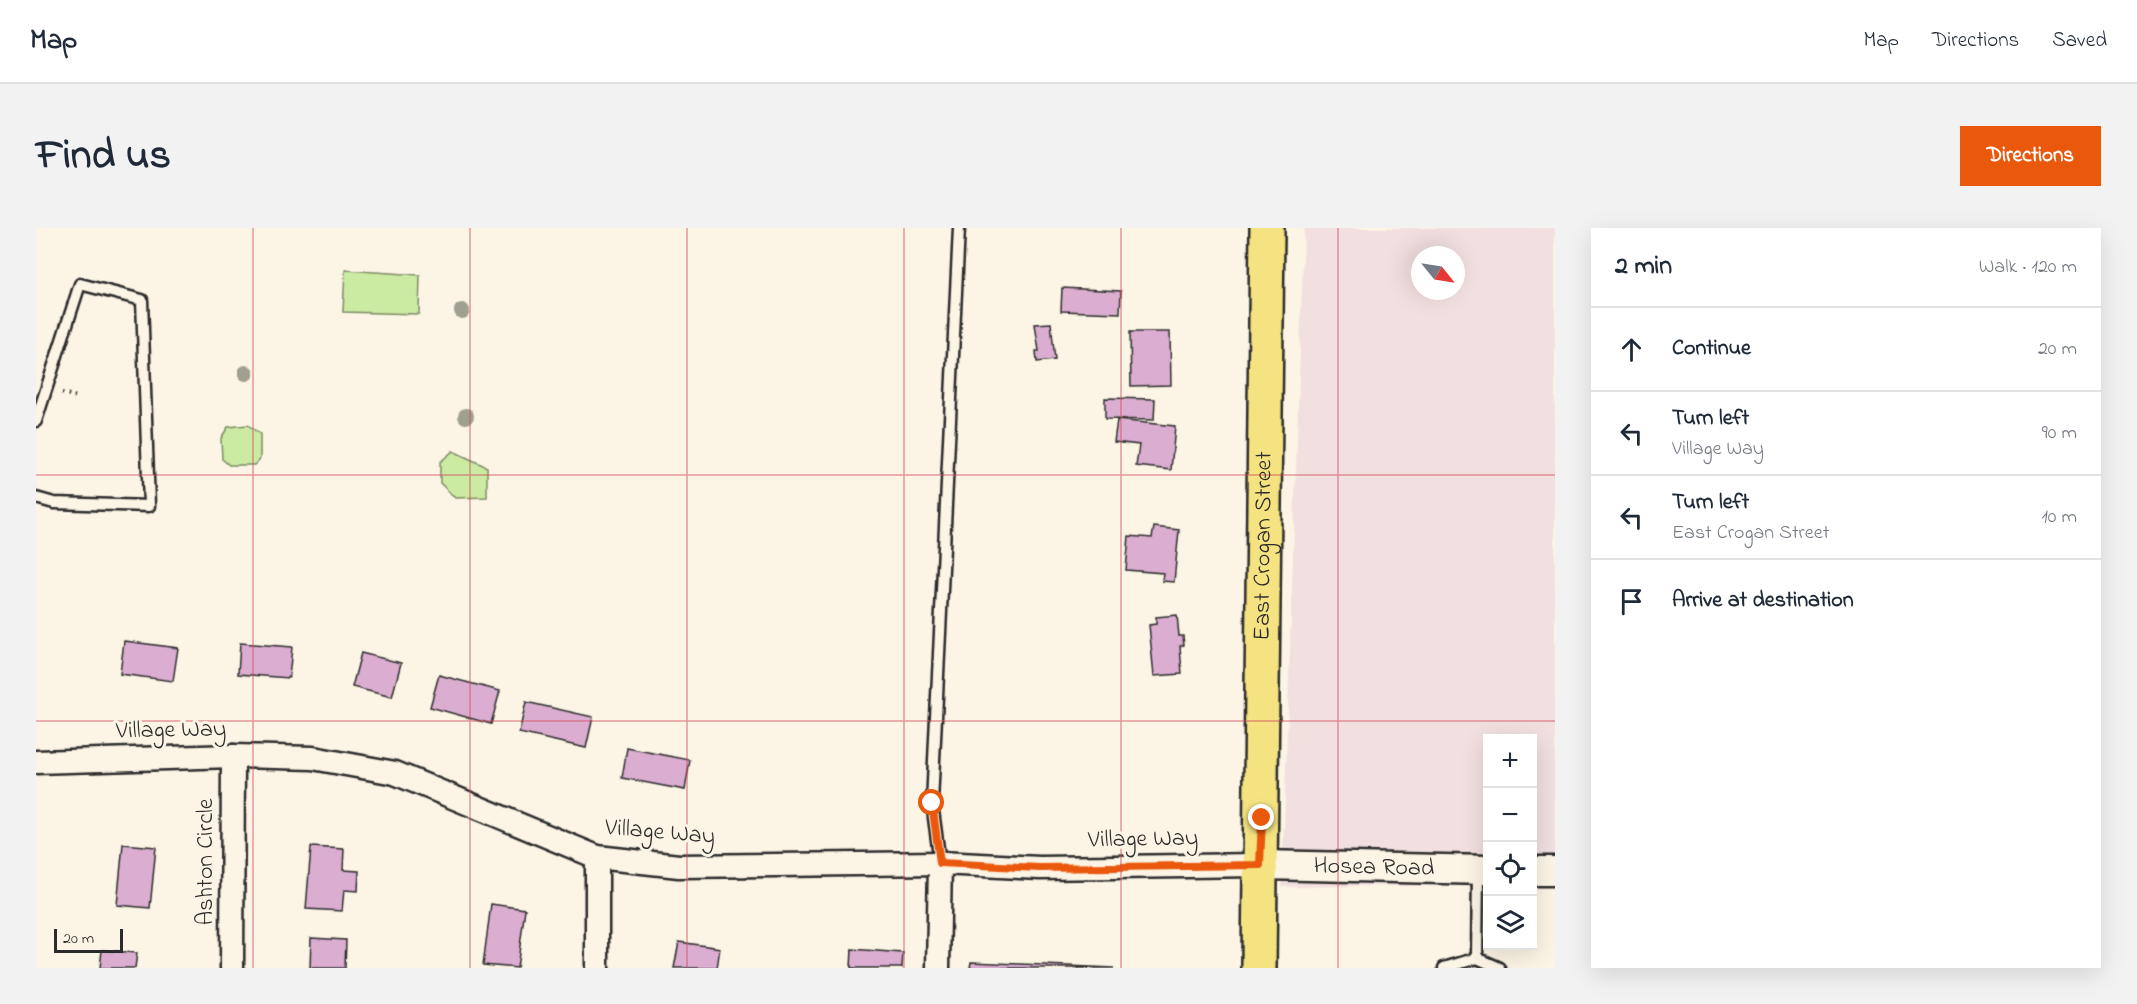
<!DOCTYPE html>
<meta charset="utf-8">
<style>
:root{--surface:#fff;--page:#f2f2f3;--text:#1f2937;--muted:#747a83;--line:#e0e1e3;--accent:#ea580c}
body{margin:0;font-family:"Indie Flower",sans-serif;background:var(--page);color:var(--text)}
.controls{position:absolute;right:18px;bottom:18px;display:grid;overflow:hidden;border-radius:0px;box-shadow:0 6px 24px #0002}
.controls button{width:54px;height:54px;display:grid;place-items:center;padding:0;border:0;border-bottom:2px solid var(--line);background:var(--surface);color:var(--text);font:30px sans-serif}
.compass{position:absolute;left:1375px;top:18px;width:54px;height:54px;border-radius:50%;background:var(--surface);box-shadow:0 6px 24px #0002;rotate:120deg}
.scale{position:absolute;left:18px;bottom:15px;width:69px;box-sizing:border-box;padding-left:6px;border:3px solid #2b2b2b;border-top:0;font-size:16px;line-height:21px;white-space:nowrap;color:#2b2b2b;-webkit-text-stroke:4px #fcf5e5;paint-order:stroke}
.stop{position:absolute;width:18px;height:18px;margin:-14px;border:4px solid #ea580c;border-radius:50%;background:#fff}
.stop.end{background:#ea580c;border-color:#fff;box-shadow:0 2px 6px #0008}
.list{margin:0;padding:0;list-style:none}
h2{display:flex;justify-content:space-between;align-items:center;height:78px;margin:0;padding:0 24px;font-size:26px}
h2 small{font-size:20px;font-weight:400;color:var(--muted)}
.list li{display:grid;grid-template-columns:39px 1fr auto;gap:18px;align-items:center;box-sizing:border-box;height:84px;padding:0 24px;border-top:2px solid var(--line)}
.list b{display:block;font-size:22px;white-space:nowrap}
.list p{margin:0;font-size:20px;white-space:nowrap;color:var(--muted)}
.list em{font-size:20px;font-style:normal;color:var(--muted)}
.icon{flex:none;width:33px;height:33px;fill:none;stroke:currentColor;stroke-width:2;stroke-linecap:round;stroke-linejoin:round}
.map{position:relative;flex:none;width:1519px;height:740px;overflow:hidden;border-radius:0px}
header{display:flex;align-items:center;gap:36px;box-sizing:border-box;height:84px;padding:0 30px;background:var(--surface);border-bottom:2px solid var(--line)}
header strong{font-size:28px}
nav{display:flex;gap:33px;margin-inline-start:auto;font-size:21px}
.intro{display:flex;align-items:center;justify-content:space-between;box-sizing:border-box;height:144px;padding:0 36px}
h1{margin:0;font-size:42px}
.button{padding:15px 27px;border-radius:0px;background:var(--accent);color:#fff;font-size:21px;font-weight:700}
main{display:flex;gap:36px;padding:0 36px}
aside{flex:1;background:var(--surface);border-radius:0px;box-shadow:0 6px 24px #0002}
.map>svg:first-child{display:block}
</style>
<header>
<strong>Map</strong>
<nav><a>Map</a><a>Directions</a><a>Saved</a></nav>
</header>
<div class="intro"><h1>Find us</h1><a class="button">Directions</a></div>
<main>
<div class="map">
<svg width="1519" height="740" viewBox="0 0 1519 740">
<rect width="100%" height="100%" fill="#fcf5e5"/>
<filter id="ink" filterUnits="userSpaceOnUse"><feTurbulence type="fractalNoise" baseFrequency=".0167" numOctaves="2"/><feDisplacementMap in="SourceGraphic" scale="12" xChannelSelector="R" yChannelSelector="G"/><feConvolveMatrix kernelMatrix="1 2 1 2 8 2 1 2 1" color-interpolation-filters="sRGB"/></filter>
<g filter="url(#ink)">
<path fill="#f2dfdf" fill-rule="evenodd" d="M1268 0H1519V656H1497L1496 511H1452L1451 657 1246 659ZM1384 27H1420V63H1384Z"/>
<g fill="#cbeaa2" stroke="#7b8a66" stroke-width="1.5">
<path d="M309 42 384 47 383 86 307 84Z"/>
<path d="M212 197 224 206V231L218 237H193L186 231 185 210 192 199Z"/>
<path d="M417 223 451 239V269L419 270 404 255V234Z"/>
</g>
<g fill="#daadd1" stroke="#2b2b2b" stroke-width="1.5">
<path d="M1026 60 1085 63 1084 85 1025 83Z"/>
<path d="M1015 95 1019 132 1001 134 1000 123H1003L999 96Z"/>
<path d="M1094 104H1134L1135 157 1095 158Z"/>
<path d="M1069 170 1119 171 1118 192 1069 191Z"/>
<path d="M1081 192 1139 198 1135 242 1100 238 1103 217 1078 214Z"/>
<path d="M1118 299 1143 302 1138 354 1126 353 1127 345 1090 342 1093 308 1116 310Z"/>
<path d="M1141 387 1143 408H1147L1148 417 1144 418 1146 446 1118 448 1113 397 1120 396V389Z"/>
<path d="M88 413 142 420 137 453 84 446Z"/>
<path d="M204 415 256 419 253 450 202 446Z"/>
<path d="M325 425 365 435 356 469 316 459Z"/>
<path d="M403 447 464 463 455 496 394 479Z"/>
<path d="M490 474 557 489 550 520 483 505Z"/>
<path d="M591 520 654 532 649 562 586 550Z"/>
<path d="M87 616 120 619 114 680 81 677Z"/>
<path d="M275 619 308 621 307 642 323 643 322 663 308 662 306 683 270 681Z"/>
<path d="M455 676 489 681 481 740 447 737Z"/>
<path d="M275 710 310 712 309 740H274Z"/>
<path d="M643 714 684 720 681 740H638Z"/>
<path d="M816 721 867 725 866 740H815Z"/>
<path d="M66 722 101 725 99 740H64Z"/>
<path d="M935 734 1078 740H934Z"/>
</g>
<g fill="none" stroke-linecap="round" stroke-linejoin="round">
<g stroke="#2b2b2b" stroke-width="15">
<g id="service">
<path d="M0 193 44 56 106 72 113 278 18 275 0 270"/>
<path d="M904 635 896 575 923 0"/>
<path d="M1441 730 1442 643"/>
<path d="M1408 740 1441 730 1464 740"/>
</g>
</g>
<g stroke="#2b2b2b" stroke-width="27">
<g id="minor">
<path d="M0 534 197 528 277 530 359 545 561 629 643 638 904 635 1004 640 1224 637"/>
<path d="M196 740 197 528"/>
<path d="M561 740V629"/>
<path d="M902 740 904 635"/>
</g>
</g>
<g stroke="#2b2b2b" stroke-width="33">
<g id="tertiary">
<path id="s1" d="M1224 637 1452 642"/>
<path d="M1496 643H1519"/>
</g>
</g>
<g stroke="#2b2b2b" stroke-width="38">
<g id="primary">
<path id="s2" d="M1223 740 1231 0"/>
</g>
</g>
<path stroke="#2b2b2b" stroke-width="4" stroke-dasharray="1.5 4.5" stroke-linecap="butt" d="M26 165 41 169"/>
<use href="#service" stroke="#fcf5e5" stroke-width="10"/>
<use href="#minor" stroke="#fcf5e5" stroke-width="22"/>
<use href="#tertiary" stroke="#fcf5e5" stroke-width="28"/>
<use href="#primary" stroke="#f5e382" stroke-width="33"/>
</g>
<g fill="#9fa08f">
<circle cx="426" cy="83" r="8"/>
<circle cx="210" cy="145" r="8"/>
<circle cx="430" cy="188" r="8"/>
</g>
</g>
<g fill="none" stroke-linecap="round" stroke-linejoin="round" filter="url(#ink)">
<path stroke="#ea580c" stroke-width="8" d="M896 575 904 635 1004 640 1224 637 1226 590"/>
</g>
<path fill="none" stroke="#d1495b" stroke-width="1.5" stroke-opacity="0.55" d="M217 0V740M434 0V740M651 0V740M868 0V740M1085 0V740M1302 0V740M0 247H1519M0 493H1519"/>
<g text-anchor="middle" dominant-baseline="central" stroke-width="6" stroke-linejoin="round" paint-order="stroke">
<g font-size="24" fill="#2b2b2b" stroke="#fcf5e5">
<text stroke="none"><textPath href="#s2" startOffset="422">East Crogan Street</textPath></text>
<text transform="translate(135 503) rotate(-1)">Village Way</text>
<text transform="translate(624 605) rotate(5)">Village Way</text>
<text transform="translate(1107 612) rotate(-1)">Village Way</text>
<text transform="translate(170 634) rotate(-90)">Ashton Circle</text>
<text stroke="none"><textPath href="#s1" startOffset="114">Hosea Road</textPath></text>
</g>
</g>
</svg>
<div class="controls">
<button>+</button>
<button>−</button>
<button><svg class="icon" aria-label="locate" viewBox="0 0 24 24"><circle cx="12" cy="12" r="6"/><path d="M12 2v4M12 18v4M2 12h4M18 12h4"/></svg></button>
<button><svg class="icon" aria-label="layers" viewBox="0 0 24 24"><path d="M12 4l9 5-9 5-9-5zM3 14l9 5 9-5"/></svg></button>
</div>
<svg class="compass" viewBox="-18 -18 36 36"><path d="M0-13l5 13h-10z" fill="#e53935"/><path d="M0 13l5-13h-10z" fill="#747a83"/></svg>
<div class="scale">20 m</div>
<div class="stop" style="left:896px;top:575px"></div>
<div class="stop end" style="left:1226px;top:590px"></div>
</div>
<aside>
<h2>2 min<small>Walk · 120 m</small></h2>
<ul class="list">
<li><svg class="icon" aria-label="ahead" viewBox="0 0 24 24"><path d="M12 20V5M6 11l6-6 6 6"/></svg><div><b>Continue</b></div><em>20 m</em></li>
<li><svg class="icon" aria-label="left" viewBox="0 0 24 24"><path d="M17 20v-9H6M10 6l-5 5 5 5"/></svg><div><b>Turn left</b><p>Village Way</p></div><em>90 m</em></li>
<li><svg class="icon" aria-label="left" viewBox="0 0 24 24"><path d="M17 20v-9H6M10 6l-5 5 5 5"/></svg><div><b>Turn left</b><p>East Crogan Street</p></div><em>10 m</em></li>
<li><svg class="icon" aria-label="arrive" viewBox="0 0 24 24"><path d="M6 21V4h12l-3 4 3 4H6"/></svg><div><b>Arrive at destination</b></div></li>
</ul>
</aside>
</main>
